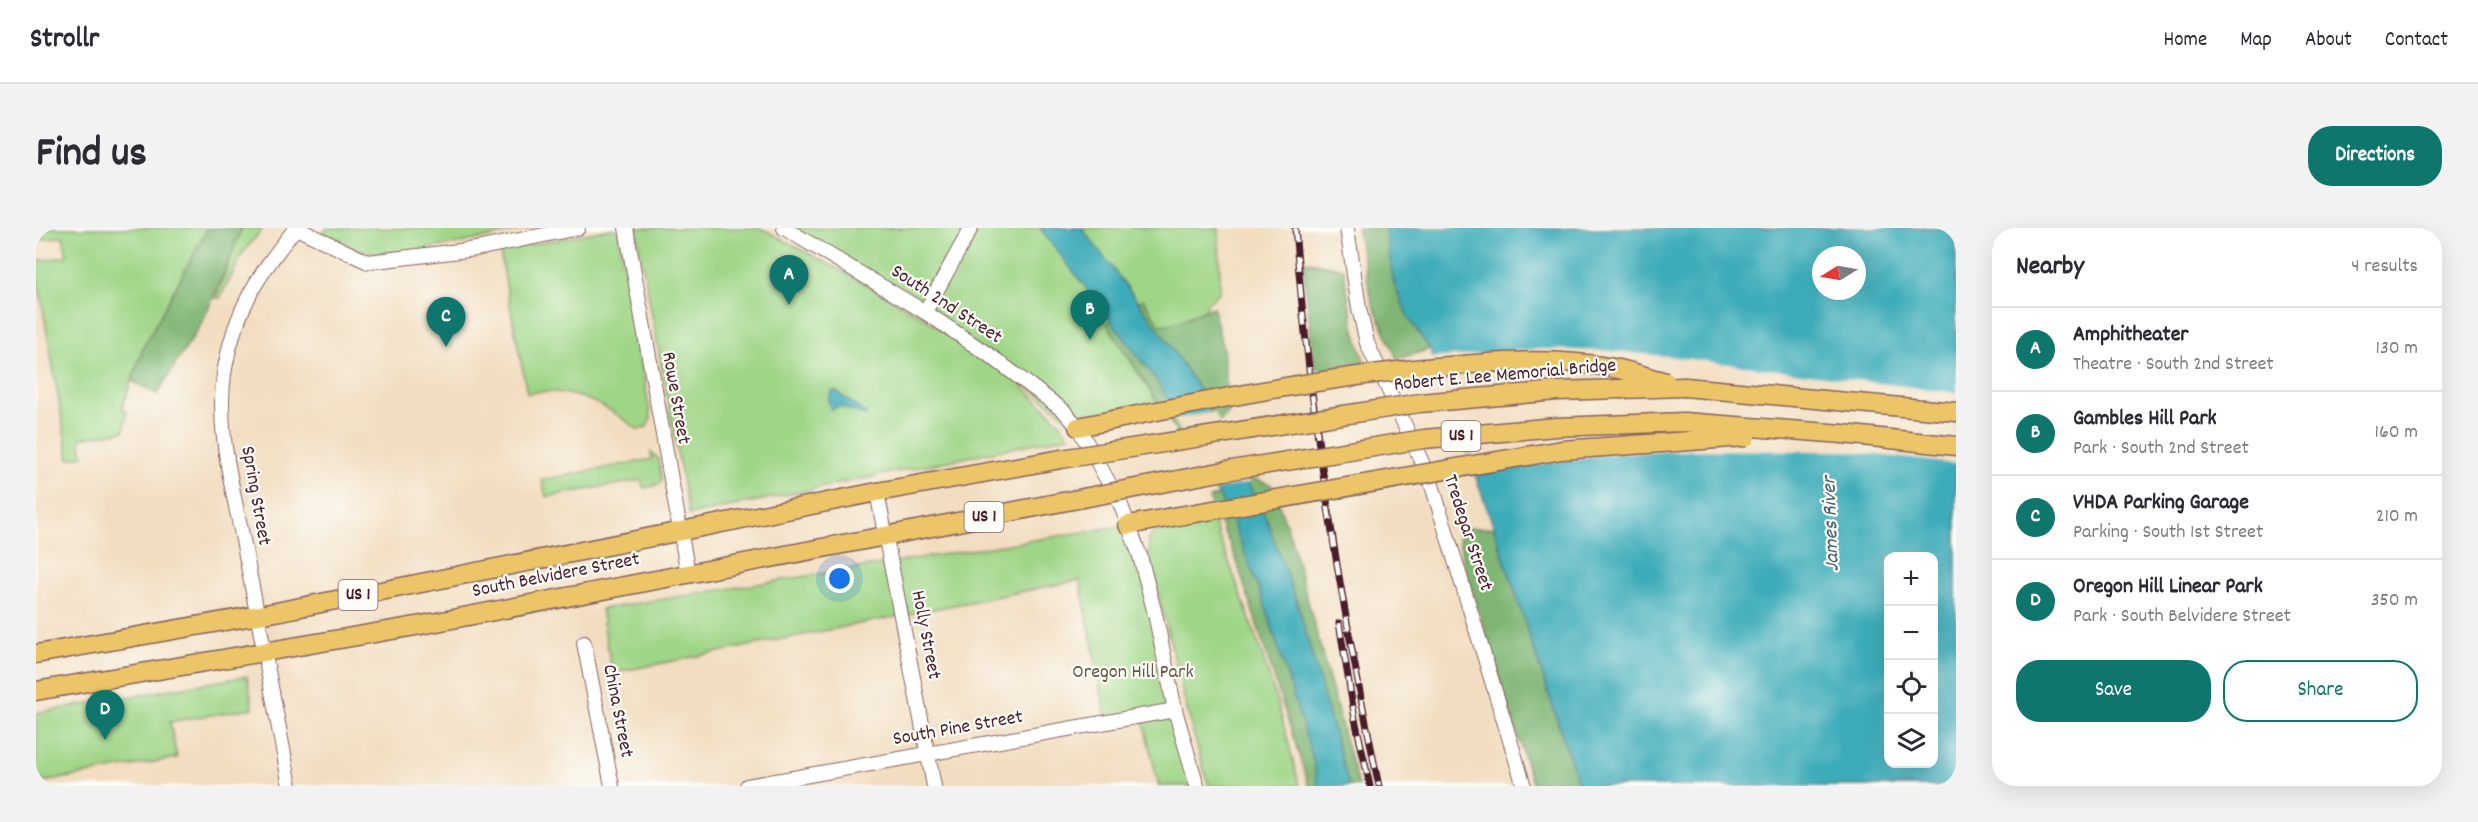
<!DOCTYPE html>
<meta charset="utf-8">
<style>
:root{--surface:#fff;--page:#f2f2f3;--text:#2b2b33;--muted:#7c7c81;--line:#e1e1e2;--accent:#0f766e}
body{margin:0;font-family:Dekko,sans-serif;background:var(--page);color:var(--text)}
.controls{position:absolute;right:18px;bottom:18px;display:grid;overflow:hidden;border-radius:12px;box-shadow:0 6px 24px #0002}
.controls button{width:54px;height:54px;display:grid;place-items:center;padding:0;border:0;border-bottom:2px solid var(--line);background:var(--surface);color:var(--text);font:30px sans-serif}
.compass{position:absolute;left:1776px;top:18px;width:54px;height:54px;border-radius:50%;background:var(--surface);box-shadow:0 6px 24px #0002;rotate:259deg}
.you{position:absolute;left:804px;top:351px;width:21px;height:21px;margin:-15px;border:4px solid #fff;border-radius:50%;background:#1a73e8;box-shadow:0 0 0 9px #1a73e833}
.badge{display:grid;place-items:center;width:39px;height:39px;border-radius:50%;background:var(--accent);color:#fff;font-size:20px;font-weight:700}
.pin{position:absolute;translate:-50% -50px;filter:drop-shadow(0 2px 3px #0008)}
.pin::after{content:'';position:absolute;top:32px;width:21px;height:18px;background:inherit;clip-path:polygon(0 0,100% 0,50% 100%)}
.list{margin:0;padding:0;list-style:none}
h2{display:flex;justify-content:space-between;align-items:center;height:78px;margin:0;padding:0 24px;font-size:26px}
h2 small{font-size:20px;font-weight:400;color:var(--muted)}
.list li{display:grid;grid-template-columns:39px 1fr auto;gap:18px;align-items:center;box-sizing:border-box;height:84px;padding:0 24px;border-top:2px solid var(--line)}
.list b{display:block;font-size:22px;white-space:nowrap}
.list p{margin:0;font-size:20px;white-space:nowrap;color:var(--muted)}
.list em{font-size:20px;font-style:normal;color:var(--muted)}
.actions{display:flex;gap:12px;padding:18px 24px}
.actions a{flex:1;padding:14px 0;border:2px solid var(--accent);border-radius:24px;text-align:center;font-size:21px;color:var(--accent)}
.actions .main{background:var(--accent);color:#fff}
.icon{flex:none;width:33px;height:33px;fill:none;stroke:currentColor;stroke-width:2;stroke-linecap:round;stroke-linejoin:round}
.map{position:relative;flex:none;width:1920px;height:558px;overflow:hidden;border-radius:24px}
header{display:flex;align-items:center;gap:36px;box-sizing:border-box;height:84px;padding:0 30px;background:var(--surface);border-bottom:2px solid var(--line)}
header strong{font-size:28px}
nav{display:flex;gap:33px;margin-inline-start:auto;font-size:21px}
.intro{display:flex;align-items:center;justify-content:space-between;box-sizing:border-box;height:144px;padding:0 36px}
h1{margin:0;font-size:42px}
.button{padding:15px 27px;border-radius:24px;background:var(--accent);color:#fff;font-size:21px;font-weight:700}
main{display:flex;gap:36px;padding:0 36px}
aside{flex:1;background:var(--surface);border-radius:24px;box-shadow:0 6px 24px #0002}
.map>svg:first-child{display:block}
</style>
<header>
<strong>Strollr</strong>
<nav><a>Home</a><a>Map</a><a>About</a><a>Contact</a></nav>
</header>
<div class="intro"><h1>Find us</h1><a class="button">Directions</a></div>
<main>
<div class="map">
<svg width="1920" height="558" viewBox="0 0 1920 558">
<rect width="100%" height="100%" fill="#fdfcf7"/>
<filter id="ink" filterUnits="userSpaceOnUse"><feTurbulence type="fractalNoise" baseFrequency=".0167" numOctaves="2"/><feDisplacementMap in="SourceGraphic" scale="12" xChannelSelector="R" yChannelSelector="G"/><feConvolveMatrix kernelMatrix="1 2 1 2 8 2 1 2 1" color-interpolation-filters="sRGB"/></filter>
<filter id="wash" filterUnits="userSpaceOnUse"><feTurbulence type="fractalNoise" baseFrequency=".008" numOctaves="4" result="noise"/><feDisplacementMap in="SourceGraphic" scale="24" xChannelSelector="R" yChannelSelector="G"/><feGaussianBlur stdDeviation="1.35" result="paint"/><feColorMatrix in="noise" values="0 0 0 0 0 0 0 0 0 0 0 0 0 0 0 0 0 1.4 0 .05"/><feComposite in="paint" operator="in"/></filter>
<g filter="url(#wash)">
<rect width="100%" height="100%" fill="#f2ddc0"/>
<g fill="#9fd586" stroke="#747a58" stroke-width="1.5">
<path d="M0 0H172L108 118 86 180 91 184 88 203 44 210 47 228 33 231 0 41 3 33 31 28 27 8 0 13Z"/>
<path d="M205 0H227L207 25 184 70H180Z"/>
<path d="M291 0H496C461 7 354 33 324 22 311 18 299 10 287 4Z"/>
<path d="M578 0 582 4 615 190 611 199 602 202C571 176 532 158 491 165L465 31 464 23Z"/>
<path d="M600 0H725L821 51 883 87 984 155 1024 195 1033 208 653 287Z"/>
<path d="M748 0H1183L1184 63 1172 75 1169 82 1185 170 1042 199 956 129Z"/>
<path d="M615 224 622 230 626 253 622 257 608 260 605 252 510 269 506 252 616 231Z"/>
<path d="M1177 292C1210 380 1243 466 1263 558H1173L1156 501 1113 328V312L1116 306 1148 296Z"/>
<path d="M1092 297 1161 558H1123L1106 488 1071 494 1044 352 576 445 565 381Z"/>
<path d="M211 448 217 480 134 494 141 530 0 555V485Z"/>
</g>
<g fill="#7fb673" stroke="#646a4f" stroke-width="1.5">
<path d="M172 0H206L180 64 164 98 121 166 96 153 108 118Z"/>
<path d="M1321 0H1349L1358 55 1372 89 1394 121 1361 131 1336 74Z"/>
<path d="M1269 33 1308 41C1312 73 1318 104 1329 135L1279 142 1267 34Z"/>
<path d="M1107 71 1124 97 1135 96 1177 79 1187 121 1193 185 1152 222 1071 96Z"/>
<path d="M1218 251 1236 257 1255 311 1322 558H1273L1199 328 1173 271Z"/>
<path d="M1436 300H1458L1543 558H1497L1426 328 1421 302Z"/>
</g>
<g fill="#3cacb9" stroke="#436672" stroke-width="1.5" fill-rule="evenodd">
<path d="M1004 0H1046L1125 104 1161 158 1231 292 1262 377 1313 558H1282L1277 531 1228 374 1196 292 1121 153Z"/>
<path d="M1349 0H1920V558H1543L1458 300 1394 121 1372 89 1358 55ZM1785 27H1821V63H1785ZM1852 328H1898V536H1852Z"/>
<path d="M796 163H800L829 185 830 188 803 178 795 182 792 172Z"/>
</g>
<g fill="#f2ddc0">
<path d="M1505 121 1572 123 1630 128 1920 165V236L1810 223 1669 222 1580 225 1435 245 1428 226 1453 222 1427 223 1394 130Z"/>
<path d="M1178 184 1215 254 1177 262 1138 191Z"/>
</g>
</g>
<g filter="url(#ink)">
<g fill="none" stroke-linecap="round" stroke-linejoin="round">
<g stroke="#85625f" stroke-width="16">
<g id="minor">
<path d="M260 0 332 34 440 21 542 0"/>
<path d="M590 0 652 346"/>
<path d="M748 0 889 84 956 129 1028 183 1042 199 1084 275 1104 328 1120 390 1139 482 1161 558"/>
<path d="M1311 0 1323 80 1331 115 1395 254 1488 558"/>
<path d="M889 84 935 0"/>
<path d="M841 264 898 558"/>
<path d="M548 415 576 558"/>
<path d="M254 558C239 476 222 394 207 312 196 257 179 197 189 140 199 82 223 45 260 0"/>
<path d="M711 558 1139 482"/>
</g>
</g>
<g stroke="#85625f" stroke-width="21">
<g id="major">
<path d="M1649 159 1920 184"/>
<path d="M1042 199 1077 192"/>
<path d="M1807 206 1920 218"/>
<path d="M1092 297 1131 290"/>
<path d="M0 426 240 384 841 264 1025 231"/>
<path d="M0 463 380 398 1047 270"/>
</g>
</g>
<use href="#minor" stroke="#fff" stroke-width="14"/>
<use href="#major" stroke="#edc569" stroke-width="18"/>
<g stroke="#4a1f2b" stroke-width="7">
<g id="rail">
<path d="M1259 0C1274 188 1304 374 1343 558"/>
<path d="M1303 395 1319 491 1334 558"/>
</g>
</g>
<use href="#rail" stroke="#fdfcf7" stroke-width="4.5" stroke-dasharray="14" stroke-linecap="butt"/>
<g stroke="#85625f" stroke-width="21" stroke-linecap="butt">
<g id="major-bridge">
<path d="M1077 192C1184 170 1291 149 1400 139 1457 134 1515 129 1572 139 1592 142 1611 149 1630 154"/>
<path d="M1025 231 1384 175 1521 163 1649 159"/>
<path d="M1047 270 1189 243 1388 211 1520 199 1648 194 1807 206"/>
<path d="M1131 290 1526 222 1710 209"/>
</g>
</g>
<use href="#major-bridge" stroke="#edc569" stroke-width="18"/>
</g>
</g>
<g text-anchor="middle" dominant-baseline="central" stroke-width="4.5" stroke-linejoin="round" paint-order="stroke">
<g fill="#fdfcf7" stroke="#806168" stroke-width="1.5">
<rect x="1405.5" y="193" width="39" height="30" rx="4.5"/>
<rect x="928.5" y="274" width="39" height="30" rx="4.5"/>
<rect x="302.5" y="352" width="39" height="30" rx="4.5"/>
</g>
<g font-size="18" font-weight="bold" fill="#4a1f2b">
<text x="1425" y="208">US 1</text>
<text x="948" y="289">US 1</text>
<text x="322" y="367">US 1</text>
</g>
<g font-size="20" fill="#4a1f2b" stroke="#fdfcf7">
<text transform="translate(910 77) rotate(33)">South 2nd Street</text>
<text transform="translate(1469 148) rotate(-5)">Robert E. Lee Memorial Bridge</text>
<text transform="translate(639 170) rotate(80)">Rowe Street</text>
<text transform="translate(219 268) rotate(80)">Spring Street</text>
<text transform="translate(1431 305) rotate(72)">Tredegar Street</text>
<text transform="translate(520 348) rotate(-11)">South Belvidere Street</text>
<text transform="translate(889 407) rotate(79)">Holly Street</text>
<text transform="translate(581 483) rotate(79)">China Street</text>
<text transform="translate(922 501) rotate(-10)">South Pine Street</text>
</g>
<g font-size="20" fill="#645646" stroke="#fdfcf7">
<text x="1097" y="445">Oregon Hill Park</text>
</g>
<g font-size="21" font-style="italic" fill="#445e6b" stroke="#fdfcf7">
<text transform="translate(1796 296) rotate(-92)">James River</text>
</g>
</g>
</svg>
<div class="controls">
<button>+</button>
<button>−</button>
<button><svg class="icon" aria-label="locate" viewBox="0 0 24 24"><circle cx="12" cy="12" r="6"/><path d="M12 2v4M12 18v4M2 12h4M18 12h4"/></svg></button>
<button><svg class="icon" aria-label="layers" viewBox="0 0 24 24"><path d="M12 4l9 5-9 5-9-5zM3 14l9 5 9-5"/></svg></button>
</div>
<svg class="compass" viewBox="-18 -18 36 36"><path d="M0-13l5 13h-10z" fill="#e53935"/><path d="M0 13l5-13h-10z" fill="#7c7c81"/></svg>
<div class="you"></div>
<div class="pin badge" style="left:753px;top:77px">A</div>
<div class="pin badge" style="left:1054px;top:112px">B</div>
<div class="pin badge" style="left:410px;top:119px">C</div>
<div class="pin badge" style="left:69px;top:512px">D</div>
</div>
<aside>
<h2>Nearby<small>4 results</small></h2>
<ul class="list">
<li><span class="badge">A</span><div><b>Amphitheater</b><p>Theatre · South 2nd Street</p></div><em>130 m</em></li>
<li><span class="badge">B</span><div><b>Gambles Hill Park</b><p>Park · South 2nd Street</p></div><em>160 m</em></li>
<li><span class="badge">C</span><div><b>VHDA Parking Garage</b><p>Parking · South 1st Street</p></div><em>210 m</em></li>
<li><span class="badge">D</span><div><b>Oregon Hill Linear Park</b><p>Park · South Belvidere Street</p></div><em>350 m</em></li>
</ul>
<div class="actions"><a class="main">Save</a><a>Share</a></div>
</aside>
</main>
